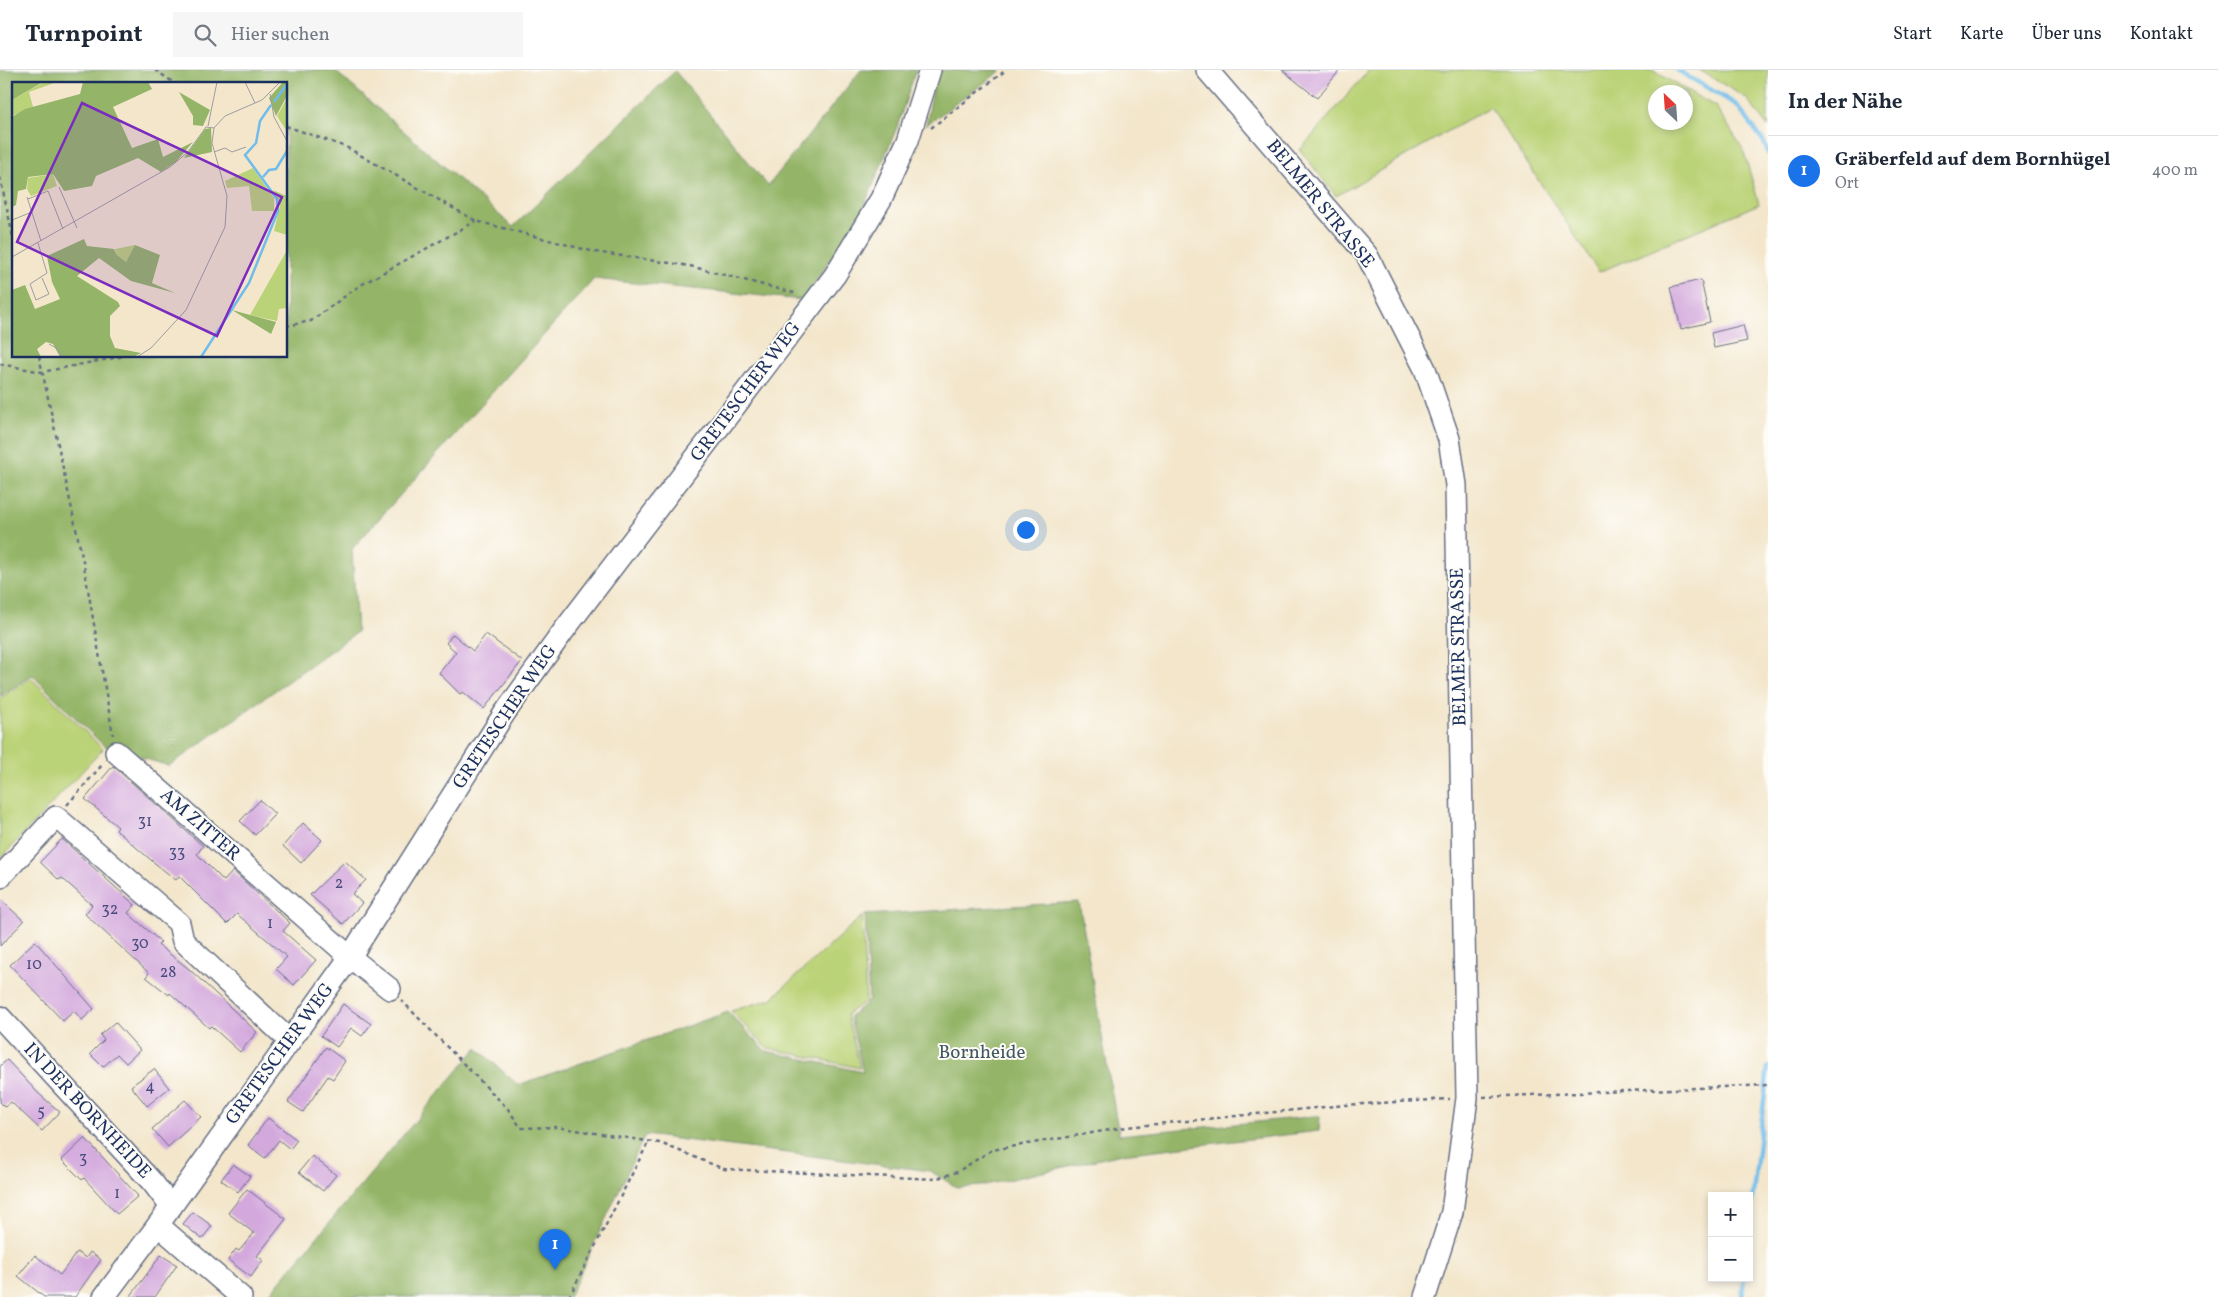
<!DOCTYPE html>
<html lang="de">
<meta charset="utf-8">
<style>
:root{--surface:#fff;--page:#f6f6f7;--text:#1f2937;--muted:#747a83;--line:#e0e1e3;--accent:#1a73e8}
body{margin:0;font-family:Vollkorn,serif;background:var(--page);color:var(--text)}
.controls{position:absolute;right:15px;bottom:15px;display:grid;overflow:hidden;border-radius:0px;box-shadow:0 2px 8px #0003}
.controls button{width:45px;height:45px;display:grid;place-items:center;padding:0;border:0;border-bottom:1px solid var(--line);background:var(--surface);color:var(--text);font:25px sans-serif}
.compass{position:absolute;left:1648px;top:15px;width:45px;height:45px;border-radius:50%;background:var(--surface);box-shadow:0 2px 8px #0003;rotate:335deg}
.you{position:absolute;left:1025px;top:459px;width:18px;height:18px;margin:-12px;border:4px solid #fff;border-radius:50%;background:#1a73e8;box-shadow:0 0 0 8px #1a73e833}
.badge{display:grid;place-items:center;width:32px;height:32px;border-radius:50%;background:var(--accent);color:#fff;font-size:16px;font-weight:700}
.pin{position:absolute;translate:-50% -41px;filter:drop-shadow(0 1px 2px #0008)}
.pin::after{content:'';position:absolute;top:26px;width:18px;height:15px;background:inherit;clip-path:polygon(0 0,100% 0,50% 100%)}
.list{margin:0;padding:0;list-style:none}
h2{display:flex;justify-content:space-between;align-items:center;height:65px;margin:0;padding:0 20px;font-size:21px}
h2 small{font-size:16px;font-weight:400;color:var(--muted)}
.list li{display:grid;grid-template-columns:32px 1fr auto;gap:15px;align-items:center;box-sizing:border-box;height:70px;padding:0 20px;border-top:1px solid var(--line)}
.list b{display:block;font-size:19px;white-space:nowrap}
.list p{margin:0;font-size:16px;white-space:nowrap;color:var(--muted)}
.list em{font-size:16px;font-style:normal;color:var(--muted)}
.icon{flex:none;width:28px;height:28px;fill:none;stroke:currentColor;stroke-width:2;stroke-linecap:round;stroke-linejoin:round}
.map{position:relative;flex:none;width:1768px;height:1227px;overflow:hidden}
header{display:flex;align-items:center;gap:30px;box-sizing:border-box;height:70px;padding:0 25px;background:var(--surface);border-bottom:1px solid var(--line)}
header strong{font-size:24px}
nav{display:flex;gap:28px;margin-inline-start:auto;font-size:18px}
.search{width:350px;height:45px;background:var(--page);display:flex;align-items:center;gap:12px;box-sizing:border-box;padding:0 18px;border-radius:0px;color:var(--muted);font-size:19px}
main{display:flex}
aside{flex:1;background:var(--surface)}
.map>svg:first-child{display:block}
</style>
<header>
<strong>Turnpoint</strong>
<div class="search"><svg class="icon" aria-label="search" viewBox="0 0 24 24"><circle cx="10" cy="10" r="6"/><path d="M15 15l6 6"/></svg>Hier suchen</div>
<nav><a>Start</a><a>Karte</a><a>Über uns</a><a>Kontakt</a></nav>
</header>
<main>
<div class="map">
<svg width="1768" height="1227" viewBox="0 0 1768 1227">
<rect width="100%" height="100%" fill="#fdfcf7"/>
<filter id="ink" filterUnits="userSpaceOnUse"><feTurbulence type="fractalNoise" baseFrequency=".02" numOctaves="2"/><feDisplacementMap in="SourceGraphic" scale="10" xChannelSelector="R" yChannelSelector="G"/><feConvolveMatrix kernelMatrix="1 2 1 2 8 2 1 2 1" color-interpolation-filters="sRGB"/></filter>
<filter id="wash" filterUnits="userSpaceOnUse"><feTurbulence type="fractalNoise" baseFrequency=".0096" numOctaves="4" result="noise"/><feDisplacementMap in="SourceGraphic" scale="20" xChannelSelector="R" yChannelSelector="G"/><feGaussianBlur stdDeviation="1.12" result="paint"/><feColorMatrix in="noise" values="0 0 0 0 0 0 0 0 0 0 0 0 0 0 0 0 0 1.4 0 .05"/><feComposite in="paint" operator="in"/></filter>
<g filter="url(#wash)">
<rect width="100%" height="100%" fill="#f3e6cb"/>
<g fill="#bbd378" stroke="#6b816b" fill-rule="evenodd">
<path d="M1369 0H1652L1716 37 1743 79 1759 134 1599 202 1490 37 1336 126 1300 80ZM1686 22V52H1656V22Z"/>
<path d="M1699 0H1768V57L1746 28Z"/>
<path d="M31 608 103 679 0 789V628Z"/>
<path d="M862 846 866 931 847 944 860 998 767 978 731 941 771 929Z"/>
</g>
<g fill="#94b568" stroke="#587263" fill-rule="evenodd">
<path d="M0 0H334L513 157 675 1 768 116 861 0H916L897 57 861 144 803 230 594 209 352 479 357 562 169 696 104 676 32 605 0 626ZM14 14H286V286H14Z"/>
<path d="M937 0H1002L926 55Z"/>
<path d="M1079 832 1119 1065 1320 1046 1319 1061 1122 1084 981 1116 958 1118 930 1101 645 1065 569 1227H270L269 1224 477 978 518 1015 728 942 766 981 863 1002 850 946 869 931 865 845Z"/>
</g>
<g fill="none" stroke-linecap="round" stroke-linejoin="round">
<g stroke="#70bcea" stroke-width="4.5">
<path d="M1677 0 1737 35 1764 72 1768 83"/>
<path d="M1749 1157 1768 997"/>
<path d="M1742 1227 1744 1208"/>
</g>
</g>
<g id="blocks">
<g fill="#d3a8dd">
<path d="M1282 0H1340L1317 28Z"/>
<path d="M1701 210 1710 252 1681 259 1671 217Z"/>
<path d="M1743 255 1747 271 1714 278 1711 263Z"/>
<path d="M453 564 473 581 486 564 522 591 484 639 463 622 460 624 439 603 456 582 446 573Z"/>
<path d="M113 696 203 776 197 784 224 811 233 801 290 853 283 861 316 890 294 915 276 899 287 887 237 844 227 854 179 806 176 810 151 790 116 760 118 757 85 729Z"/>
<path d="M260 730 275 744 255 765 240 751Z"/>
<path d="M303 753 322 770 301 793 283 776Z"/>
<path d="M62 769 135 835 128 843 161 872 158 875 189 899 257 962 240 982 211 956 209 958 170 923 169 925 146 907 149 903 85 844 92 835 62 808 59 810 40 792Z"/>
<path d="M345 791 366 810 352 824 362 833 343 854 310 825Z"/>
<path d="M0 829 24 851 0 876Z"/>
<path d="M35 871 94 939 82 950 74 941 63 951 10 895Z"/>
<path d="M343 934 371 954 362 966 351 958 337 977 321 966Z"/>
<path d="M115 952 140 980 126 993 117 984 103 997 90 984 104 970 100 965Z"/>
<path d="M326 977 345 991 333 1009 328 1006 303 1042 288 1032Z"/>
<path d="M7 990 38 1023 60 1042 42 1061 11 1032 5 1037 0 1032V996Z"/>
<path d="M154 999 169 1018 147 1036 131 1016Z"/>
<path d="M185 1030 201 1047 168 1077 152 1059Z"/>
<path d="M268 1048 297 1070 290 1079 279 1070 265 1088 248 1075Z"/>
<path d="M85 1068 138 1126 117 1144 84 1108 82 1110 62 1090Z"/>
<path d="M312 1086 336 1105 323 1121 299 1102Z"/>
<path d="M233 1094 250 1106 238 1122 221 1110Z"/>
<path d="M247 1119 286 1149 257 1186 263 1190 251 1207 228 1190 236 1179 239 1181 254 1163 228 1143Z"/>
<path d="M193 1142 212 1156 202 1169 183 1154Z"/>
<path d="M77 1182 86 1188 90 1182 101 1190 75 1227H44L18 1206 35 1185 60 1205Z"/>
<path d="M161 1185 177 1195 155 1227H130Z"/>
</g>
</g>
</g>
<g filter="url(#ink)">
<use href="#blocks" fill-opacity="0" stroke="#676f84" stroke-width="1"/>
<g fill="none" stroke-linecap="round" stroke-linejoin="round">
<g stroke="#676f84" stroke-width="24">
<g id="minor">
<path d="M1207 0 1367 185 1425 299 1449 369 1456 415 1467 1028 1452 1142 1425 1227"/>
<path d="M116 682 350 887 390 919"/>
<path d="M0 807 56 747 179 853 183 871 290 971"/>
<path d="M0 947 153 1113 171 1137"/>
<path d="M158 1155 241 1227"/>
<path d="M104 1227 158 1155 350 887 504 644 565 559 835 205 881 129 908 70 930 0"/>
</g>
</g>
<g stroke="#676f84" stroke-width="2.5" stroke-dasharray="4 4" stroke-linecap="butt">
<path d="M155 0 176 14"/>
<path d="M286 56 346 77 476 151 595 182 690 196 798 224"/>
<path d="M931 58 1006 0"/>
<path d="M0 107 14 171"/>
<path d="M286 256 311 251 359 216 476 151"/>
<path d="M39 286 84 496 113 665"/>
<path d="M0 294 42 302 124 286"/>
<path d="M67 735 103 694"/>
<path d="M401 930 508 1039 521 1058 556 1057 660 1073 724 1099 935 1109 957 1102 992 1080 1127 1057 1345 1035 1450 1029"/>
<path d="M1483 1027 1768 1015"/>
<path d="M569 1227 649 1071"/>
</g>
<use href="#minor" stroke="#fff" stroke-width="21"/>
</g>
</g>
<g text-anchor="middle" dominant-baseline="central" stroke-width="4" stroke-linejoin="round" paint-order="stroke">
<g font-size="16" fill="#494d7e">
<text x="145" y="752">31</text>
<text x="177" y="783">33</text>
<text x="339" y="814">2</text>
<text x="110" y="840">32</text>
<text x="270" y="854">1</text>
<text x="140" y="874">30</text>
<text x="34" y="895">10</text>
<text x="168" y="903">28</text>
<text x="150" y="1017">4</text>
<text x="41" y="1042">5</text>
<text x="83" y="1089">3</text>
<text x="117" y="1124">1</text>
</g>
<g font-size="19" fill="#1b2f5e" stroke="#fdfcf7">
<text transform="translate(1320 134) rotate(51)">BELMER STRASSE</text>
<text transform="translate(746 322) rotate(-53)">GRETESCHER WEG</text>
<text transform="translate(1459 577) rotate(-91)">BELMER STRASSE</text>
<text transform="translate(505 647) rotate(-56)">GRETESCHER WEG</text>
<text transform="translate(200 755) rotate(41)">AM ZITTER</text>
<text transform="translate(280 984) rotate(-54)">GRETESCHER WEG</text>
<text transform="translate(87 1041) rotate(47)">IN DER BORNHEIDE</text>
</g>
<g font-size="19" fill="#435864" stroke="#fdfcf7">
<text x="982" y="983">Bornheide</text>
</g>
</g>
<g transform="translate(12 12)">
<rect width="275" height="275" fill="#f3e6cb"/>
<path d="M32 0H45L17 10 21 25 0 34V18ZM275 16V58L274 48 265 34ZM241 86 262 116V129H240L237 104 215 106 213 99ZM41 92 45 104 19 114 15 107 16 96ZM261 108 275 114V153L262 149 268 123ZM123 163 114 180 105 173 103 167ZM275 168V226L267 227 265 239 238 233Z" fill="#bbd378"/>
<path d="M0 0H31L0 18ZM71 0H136L140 7 101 25 120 66 146 57 151 75 181 60 164 80 149 90 126 76 84 94 80 104 52 109 41 92 16 95 14 107 6 109 4 123 0 125V35L13 27 68 12ZM271 0H275V14L264 34 257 16ZM167 10 198 28 191 44 181 43V34ZM199 46 200 70 172 76 193 47ZM72 157 75 164 102 167 105 173 114 180 123 163 148 173 140 201 163 211 119 199 87 176 65 194 106 220 108 224 98 234V254L103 266 129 271 121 275H48L41 262 34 260 25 267 29 275H0V208L13 203 23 227 48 217 40 200 35 174ZM220 228 238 233 264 240 259 252Z" fill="#94b568"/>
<path fill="none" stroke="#70bcea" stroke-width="2.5" d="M262 20 275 2M251 95 257 88 264 87 275 69M189 275 237 201 266 129 265 117 233 73 244 61 248 39 259 23"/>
<path fill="none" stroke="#9d9d9f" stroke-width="1" d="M233 0 243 21M258 12 262 35 275 59M196 44 205 0M202 70 213 66 220 70 234 65M47 105 65 146M15 115 29 159M16 117 36 109 51 147M0 138 20 130M26 161 35 191 18 202 24 218 37 212 30 196M0 175 158 85 175 71 194 45 202 46M37 262 46 267 51 275M125 275 139 266 174 228 213 145 215 114 200 61 202 46 213 34 250 18 268 0"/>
<path fill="#7b2cbf" fill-opacity="0.15" stroke="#7b2cbf" stroke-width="2.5" d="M70 21 270 115 205 254 5 160Z"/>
<rect width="275" height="275" fill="none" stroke="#1b2f5e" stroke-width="2.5"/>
</g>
</svg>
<div class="controls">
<button>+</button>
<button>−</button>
</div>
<svg class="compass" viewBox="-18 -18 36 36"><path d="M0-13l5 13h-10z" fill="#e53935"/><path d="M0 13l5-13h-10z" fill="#747a83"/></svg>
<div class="you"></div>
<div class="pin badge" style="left:555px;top:1200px">1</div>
</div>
<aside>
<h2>In der Nähe<small></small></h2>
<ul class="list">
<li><span class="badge">1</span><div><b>Gräberfeld auf dem Bornhügel</b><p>Ort</p></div><em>400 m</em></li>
</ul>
</aside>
</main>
